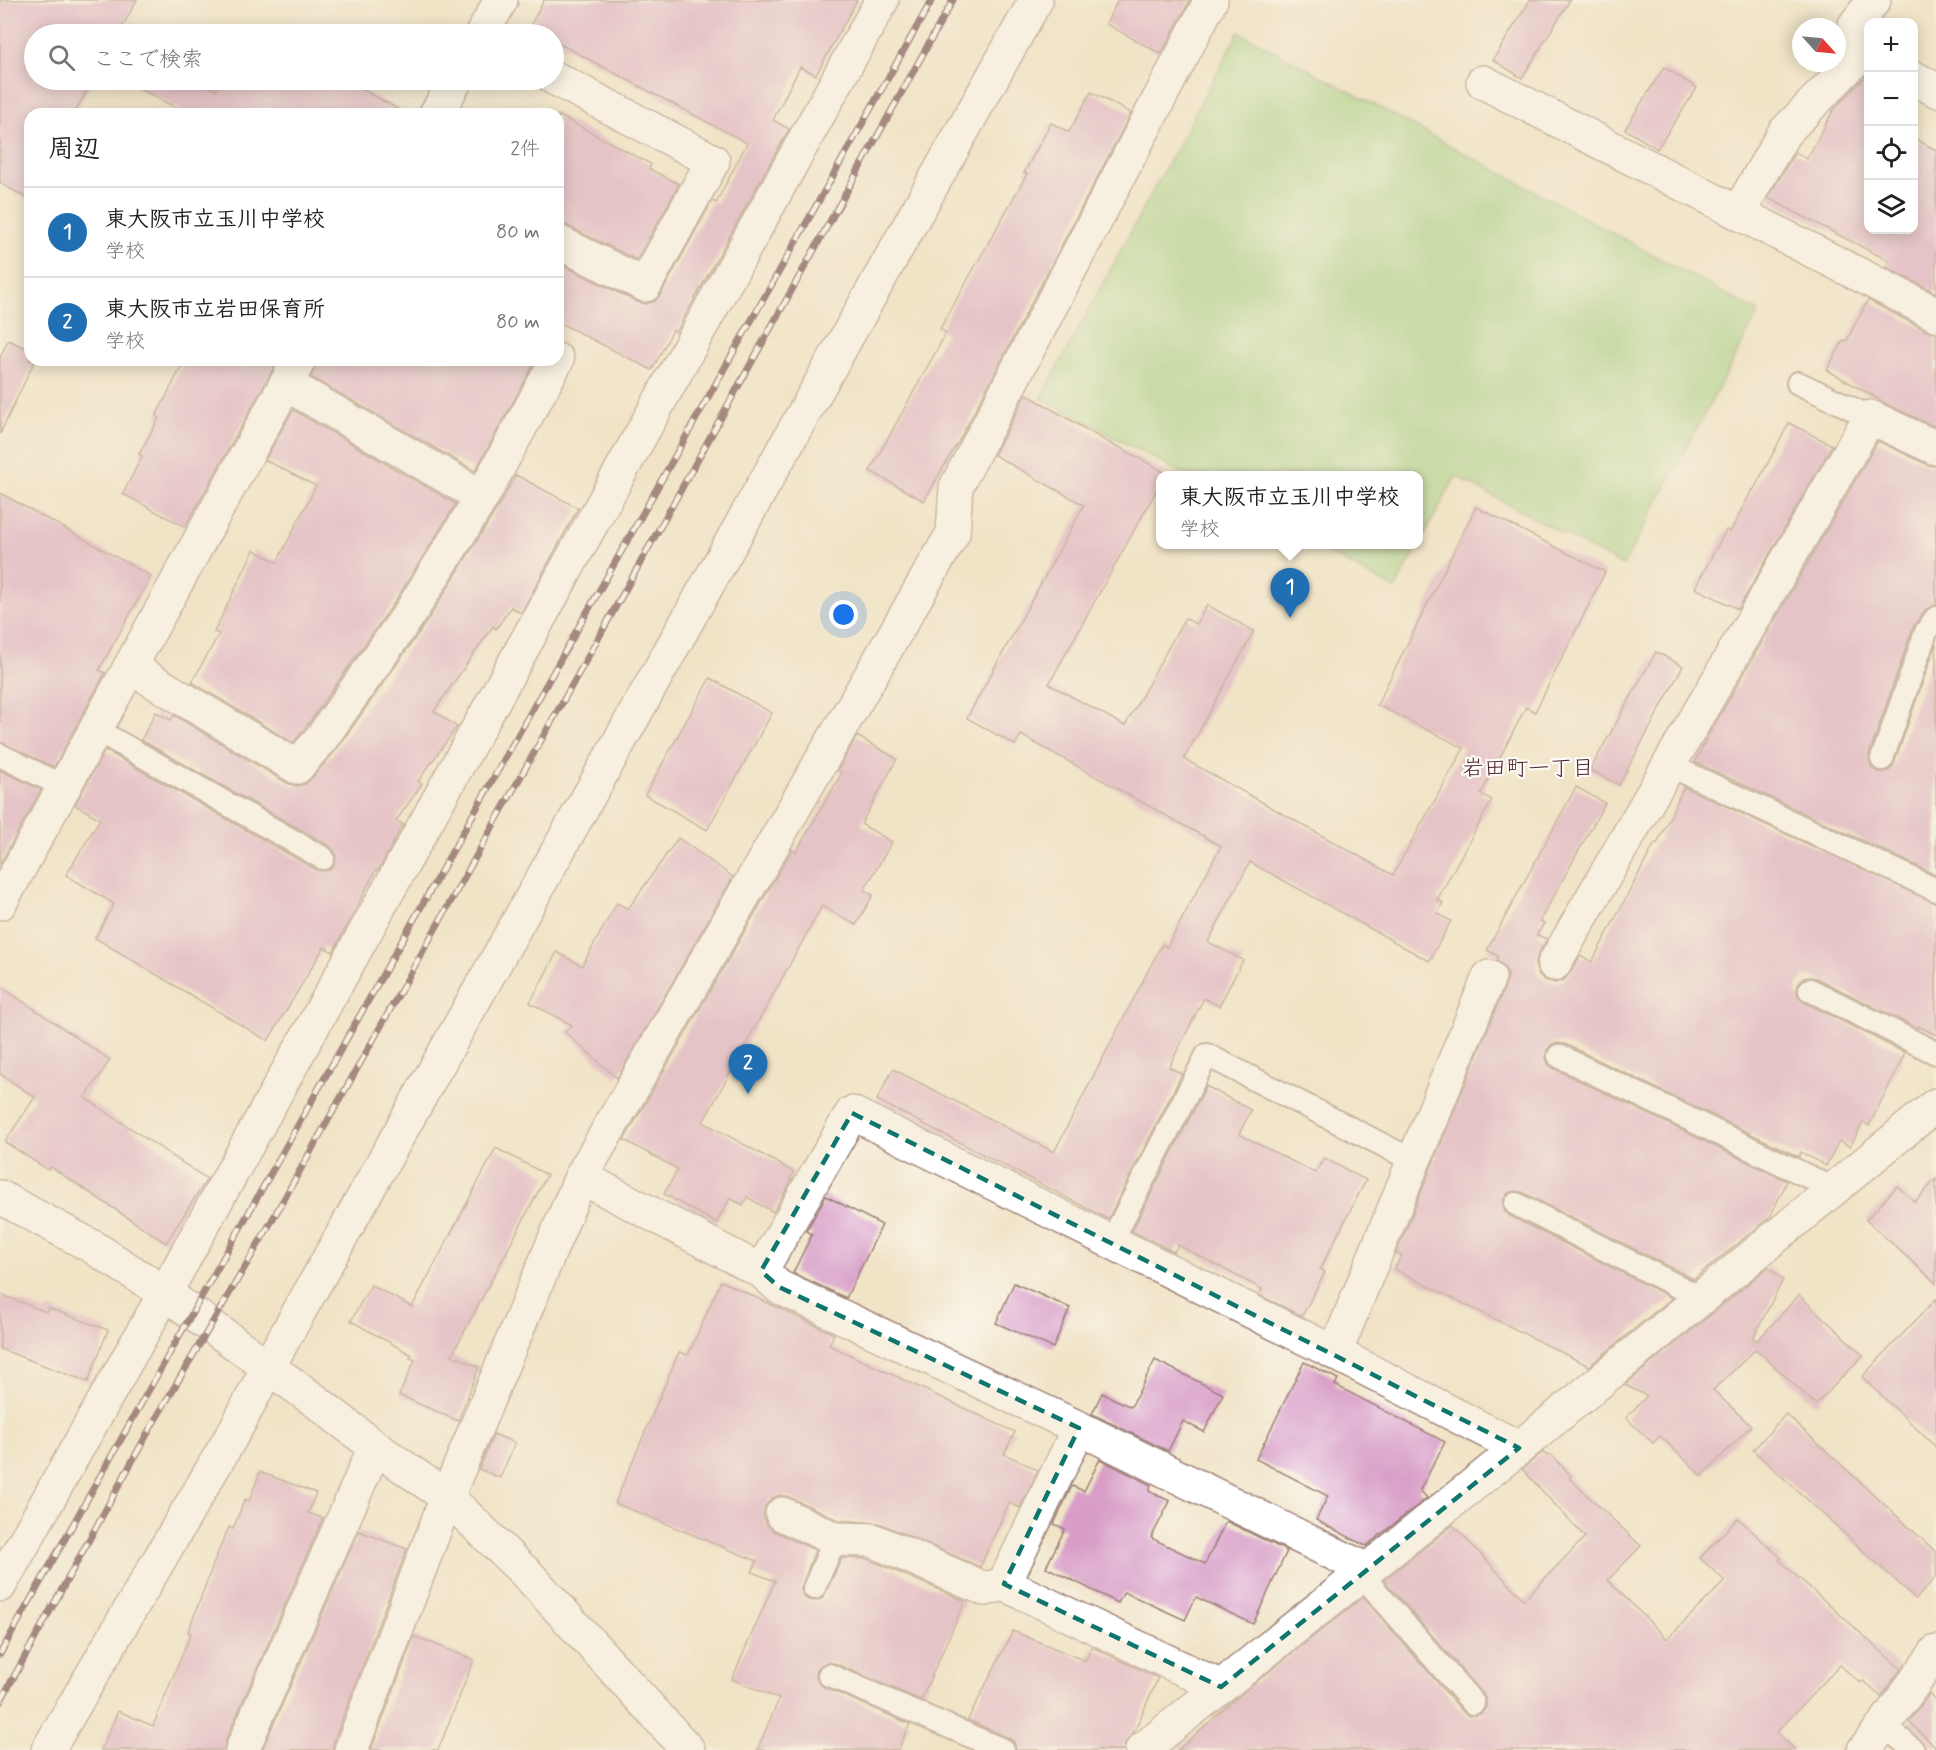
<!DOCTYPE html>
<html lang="ja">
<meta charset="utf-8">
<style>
:root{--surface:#fff;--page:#f2f2f2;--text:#222;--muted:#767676;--line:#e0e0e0;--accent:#1f6fb2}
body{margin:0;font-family:Mynerve,"Klee One",sans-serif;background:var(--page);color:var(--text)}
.controls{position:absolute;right:18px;top:18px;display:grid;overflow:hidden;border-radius:12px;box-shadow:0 3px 15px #0003}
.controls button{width:54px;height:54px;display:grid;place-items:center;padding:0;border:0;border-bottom:2px solid var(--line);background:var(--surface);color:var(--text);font:30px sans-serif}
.compass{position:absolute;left:1792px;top:18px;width:54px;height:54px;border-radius:50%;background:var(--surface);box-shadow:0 3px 15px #0003;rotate:117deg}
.you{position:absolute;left:844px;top:615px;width:21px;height:21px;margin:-15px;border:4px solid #fff;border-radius:50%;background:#1a73e8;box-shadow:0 0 0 9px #1a73e833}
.badge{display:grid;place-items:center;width:39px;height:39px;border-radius:50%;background:var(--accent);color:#fff;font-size:20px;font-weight:700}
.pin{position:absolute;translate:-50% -50px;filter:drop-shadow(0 2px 3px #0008)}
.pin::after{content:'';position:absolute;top:32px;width:21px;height:18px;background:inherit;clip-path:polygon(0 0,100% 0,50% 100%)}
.popup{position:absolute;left:1156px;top:471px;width:267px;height:78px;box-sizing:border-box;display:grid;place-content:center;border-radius:12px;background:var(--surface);filter:drop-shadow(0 2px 4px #0005);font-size:20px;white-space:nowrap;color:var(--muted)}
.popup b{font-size:22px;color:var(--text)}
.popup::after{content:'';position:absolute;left:50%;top:100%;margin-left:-12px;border:12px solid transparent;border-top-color:var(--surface)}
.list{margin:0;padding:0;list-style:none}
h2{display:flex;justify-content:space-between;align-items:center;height:78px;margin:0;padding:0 24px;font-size:26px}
h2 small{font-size:20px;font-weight:400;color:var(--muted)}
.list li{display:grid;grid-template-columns:39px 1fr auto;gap:18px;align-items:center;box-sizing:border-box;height:90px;padding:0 24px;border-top:2px solid var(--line)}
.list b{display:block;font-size:22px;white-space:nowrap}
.list p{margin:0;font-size:20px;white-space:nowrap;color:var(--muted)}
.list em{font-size:20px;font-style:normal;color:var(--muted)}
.icon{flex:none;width:33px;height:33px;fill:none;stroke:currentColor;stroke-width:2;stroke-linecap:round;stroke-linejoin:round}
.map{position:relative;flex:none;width:1936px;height:1750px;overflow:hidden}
.search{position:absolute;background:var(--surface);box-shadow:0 3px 15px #0003;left:24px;top:24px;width:540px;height:66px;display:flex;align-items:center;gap:15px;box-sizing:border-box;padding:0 21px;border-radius:33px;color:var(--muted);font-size:22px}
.panel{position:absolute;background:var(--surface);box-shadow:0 3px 15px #0003;left:24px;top:108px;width:540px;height:258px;border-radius:18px}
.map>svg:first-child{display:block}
</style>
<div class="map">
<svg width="1936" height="1750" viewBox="0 0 1936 1750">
<rect width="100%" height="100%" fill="#fdfcf7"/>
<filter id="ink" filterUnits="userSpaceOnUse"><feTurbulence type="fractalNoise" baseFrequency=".0167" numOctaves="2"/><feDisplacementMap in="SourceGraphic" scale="12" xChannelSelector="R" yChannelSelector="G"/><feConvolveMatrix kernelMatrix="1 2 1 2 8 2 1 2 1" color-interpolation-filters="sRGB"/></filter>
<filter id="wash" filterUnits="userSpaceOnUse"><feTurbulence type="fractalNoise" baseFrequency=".008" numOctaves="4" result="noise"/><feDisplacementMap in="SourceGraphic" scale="24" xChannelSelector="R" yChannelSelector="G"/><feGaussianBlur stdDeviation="1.35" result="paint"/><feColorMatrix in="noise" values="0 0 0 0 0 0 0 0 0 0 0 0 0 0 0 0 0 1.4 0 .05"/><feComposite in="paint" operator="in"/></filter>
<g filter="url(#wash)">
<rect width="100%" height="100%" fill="#f0e3c6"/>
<path fill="#9cd183" stroke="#737857" stroke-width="1.5" d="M1239 32 1759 312 1623 566 1456 476 1395 589 1313 545 1419 544V476L1185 475 1041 398Z"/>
<g id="blocks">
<g fill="#d89ec8">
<path d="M0 0H137L118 34H34V80H93L74 114H30V200L0 183Z"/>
<path d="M544 0H857L816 75 800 67 773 120 789 129 676 332 673 330 652 370 558 322V263L637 302 646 304 655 301 661 294 712 201 716 203 747 143 554 41V34H526Z"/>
<path d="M1118 0H1190L1161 54 1106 24Z"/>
<path d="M1530 0H1570L1522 78 1493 60Z"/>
<path d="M1664 67 1697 88 1657 149 1625 129Z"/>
<path d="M1868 74 1869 230H1914V138L1936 150V293L1886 267 1889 261 1768 198 1795 152 1807 159 1834 109Z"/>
<path d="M124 80H196L216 90 222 80H345L407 114H187Z"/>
<path d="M1091 92 1131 113 961 437 924 501 870 471 946 333 940 329 1027 174 1024 173 1051 123 1069 132Z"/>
<path d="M558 115 651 164 649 169 679 184 637 260 566 225 558 223Z"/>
<path d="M1868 300 1927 331 1936 333V427L1892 407 1827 370 1843 341 1846 342Z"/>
<path d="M8 340 30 350V360H35L0 434V358Z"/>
<path d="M185 360H278L185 527 123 494 142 456 139 454 159 418 156 416Z"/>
<path d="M318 360H536L475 471 311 377Z"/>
<path d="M1026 394 1116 447 1117 446 1166 473 1164 476H1161V482L1049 684 1125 726 1185 618 1196 624 1207 605 1254 631 1184 759 1393 875 1464 748 1377 705 1476 507 1605 572 1535 712 1526 707 1481 794 1492 800 1437 900 1443 903 1437 913 1451 921 1429 961 1250 862 1208 942 1243 960 1219 1006 1204 998 1169 1067 1182 1074 1108 1219 877 1100 893 1069 1054 1152 1162 944 1167 947 1221 846 1021 735 1015 745 967 718 1084 505 994 455Z"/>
<path d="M293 410 456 504 394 603 306 727 293 743 192 682 219 634 214 632 254 550 277 562 316 486 265 460Z"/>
<path d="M1789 423 1832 445 1738 609 1695 588 1726 530 1730 532 1752 490 1753 491Z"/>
<path d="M1878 441 1928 465 1936 466V605L1925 610 1913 627 1869 755V761L1872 768 1878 772H1884L1890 770 1894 764 1936 644V875L1695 762 1709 734Z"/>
<path d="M516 475 578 508 521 613 511 607 496 629 493 626 434 711 457 727 418 781 422 784 396 821 403 824 378 871 376 870 333 952 324 947 268 1041 95 938 114 904 66 875 100 819 75 805 105 750 316 870 324 871 329 870 334 865 336 857 334 851 330 846 141 740 156 712 171 720 174 715 287 783 296 786 305 784 311 779 336 750 425 624 498 507Z"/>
<path d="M0 493 151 576 99 670 105 673 54 767 0 742Z"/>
<path d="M1656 652 1683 666 1619 785 1590 770Z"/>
<path d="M710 678 772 713 707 830 645 795Z"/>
<path d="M857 736 897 759 861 824 892 842 864 890 873 895 856 925 822 906 703 1122 794 1172 790 1179 792 1180 773 1212 747 1197 743 1205 730 1198 716 1223 664 1194 678 1169 624 1140 792 849 796 852 842 773 838 770Z"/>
<path d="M0 770 41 790 0 864Z"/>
<path d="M1576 787 1605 803 1540 921 1544 923 1537 935 1547 939 1538 955 1535 965 1538 974 1545 980 1555 983 1564 980 1570 973 1580 956 1592 962 1655 843 1657 844 1684 787 1936 903V1035L1918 1026 1917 1028 1816 978 1810 977 1803 978 1798 985 1797 990 1798 997 1804 1002 1905 1053 1869 1126 1863 1122 1850 1147 1839 1141 1826 1166 1801 1152 1799 1157 1565 1044 1557 1043 1551 1045 1547 1050 1546 1058 1548 1064 1553 1068 1787 1181 1770 1217 1694 1279 1522 1192 1515 1191 1508 1193 1504 1198 1503 1205 1505 1212 1510 1216 1672 1298 1589 1366 1394 1269 1402 1255 1396 1254 1506 984 1508 975 1504 966 1497 961 1498 956 1487 950Z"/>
<path d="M678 838 733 877 617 1078 565 1032 572 1025 530 1003 557 952 582 966 617 903 628 909Z"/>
<path d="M0 986 110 1060 85 1098 207 1179 166 1243 51 1167 48 1170 5 1142 35 1097 0 1074Z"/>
<path d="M1206 1086 1251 1110 1239 1134 1315 1173 1324 1158 1366 1180 1320 1269 1325 1272 1302 1316 1259 1295 1262 1289 1178 1245 1174 1252 1132 1231Z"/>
<path d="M496 1148 547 1175 452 1355 479 1367 458 1421 399 1395 415 1360 410 1358 412 1355 351 1321 371 1285 412 1307Z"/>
<path d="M1936 1179V1283L1866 1220 1897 1186 1915 1202Z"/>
<path d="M826 1196 882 1225 846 1298 793 1273 812 1234 806 1231Z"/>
<path d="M1769 1267 1783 1280 1753 1338 1757 1341 1799 1295 1863 1355 1816 1405 1756 1349 1713 1390 1751 1426 1702 1476 1660 1436 1653 1443 1626 1418 1647 1396 1625 1385Z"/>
<path d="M721 1281 834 1334 829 1345 1015 1432 1004 1454 1038 1470 1020 1508 1009 1503 980 1567 879 1523 839 1520 789 1497 780 1495 772 1498 765 1506 763 1516 767 1525 774 1531 815 1550 801 1589 803 1596 808 1600 816 1601 823 1598 842 1558 868 1559 965 1601 921 1700 834 1663 827 1662 821 1665 817 1669 816 1677 819 1683 824 1687 910 1724 898 1750H757L779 1699 732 1679 775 1581 752 1572 757 1561 615 1503 679 1352 688 1355Z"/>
<path d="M1014 1283 1070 1308 1053 1348 996 1323Z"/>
<path d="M0 1294 46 1312 48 1308 108 1330 88 1382 0 1349Z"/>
<path d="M1936 1299V1447L1862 1377Z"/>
<path d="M1155 1360 1223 1394 1204 1432 1183 1421 1168 1451 1092 1414 1102 1393 1131 1407Z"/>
<path d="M1304 1362 1338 1379 1335 1385 1445 1442 1420 1490 1427 1498 1366 1546 1316 1520 1328 1496 1256 1459Z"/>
<path d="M1786 1414 1936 1552V1577L1916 1599 1753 1450Z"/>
<path d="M494 1434 515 1443 500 1478 479 1469Z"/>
<path d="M1543 1452 1547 1456 1550 1454 1571 1476 1569 1478 1641 1546 1608 1580 1667 1639 1725 1581 1700 1558 1738 1518 1781 1558 1779 1560 1901 1669 1881 1697 1863 1681 1860 1683 1840 1665 1777 1732 1795 1750H1178L1245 1691 1363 1597 1463 1712 1469 1716 1481 1714 1486 1707V1700L1483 1694 1384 1580 1453 1525 1524 1600 1585 1537 1522 1469Z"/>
<path d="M1100 1459 1151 1485 1149 1491 1170 1501 1151 1538 1205 1564 1226 1521 1287 1551 1253 1624 1196 1597 1185 1620 1124 1592 1118 1603 1046 1567 1065 1529 1054 1524 1072 1486 1084 1491Z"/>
<path d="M260 1472 316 1493 308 1513 323 1518 225 1742 224 1750H101L118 1711 153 1726 191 1633 188 1632 216 1557 229 1527 233 1529 245 1499 249 1501Z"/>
<path d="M359 1531 407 1549 333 1743V1750H262Z"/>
<path d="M1013 1631 1085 1661 1092 1647 1158 1678 1134 1732 1125 1743 1124 1750H1016L1014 1742 1009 1738 968 1720Z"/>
<path d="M414 1636 474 1660 438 1750H371Z"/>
<path d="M1929 1694 1936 1701V1747L1909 1722Z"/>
</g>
</g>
</g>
<g filter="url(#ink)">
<use href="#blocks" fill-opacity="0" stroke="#9d8178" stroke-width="1.5"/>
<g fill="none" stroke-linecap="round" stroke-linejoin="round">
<g stroke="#9d8178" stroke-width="26">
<g id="lane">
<path d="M1798 383 1870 417"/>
<path d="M95 729 323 858"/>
<path d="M0 755 64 787"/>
<path d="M1882 759 1926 632 1936 618"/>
<path d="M1669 765 1936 890"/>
<path d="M1810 990 1936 1053"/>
<path d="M1559 1056 1834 1189"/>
<path d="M1516 1204 1701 1298"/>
<path d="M1111 1242 1207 1055 1414 1161"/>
<path d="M1361 1574 1473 1703"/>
<path d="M814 1588 835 1539"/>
<path d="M829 1675 1003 1750"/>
<path d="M1884 1725 1913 1750"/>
</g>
</g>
<g stroke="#9d8178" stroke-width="36">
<g id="street">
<path d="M482 34 501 0"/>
<path d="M1863 52 1855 25 1874 0"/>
<path d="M554 78 713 161 645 285 558 242"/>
<path d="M1914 78 1936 90"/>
<path d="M1483 82 1936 314"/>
<path d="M436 114 456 80"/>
<path d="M1746 199 1784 133 1863 52 1868 55"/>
<path d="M286 384 482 497"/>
<path d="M130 667 297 767 321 739 410 613 482 497 557 360"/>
<path d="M0 903 299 360"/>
<path d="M1554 964 1870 417 1936 448"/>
<path d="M581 1177 761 1271 779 1287 1079 1428 1367 1570"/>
<path d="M761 1271 852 1113 1335 1353 1519 1448"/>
<path d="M1335 1353 1489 977"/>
<path d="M1079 1428 1004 1584 1221 1687"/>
<path d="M782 1514 835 1539 872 1540 985 1589 1004 1584"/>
<path d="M0 1585 165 1293 882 0"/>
<path d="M242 1750 375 1447"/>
<path d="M351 1750 447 1497 581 1177 953 533 956 487 1211 0"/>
<path d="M1142 1750 1519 1448 1936 1105"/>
<path d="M1864 1750 1884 1725 1936 1652"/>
</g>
</g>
<g stroke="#9d8178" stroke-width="36">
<g id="secondary">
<path d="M0 1197 93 1247 165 1293 317 1402 375 1447 447 1497 530 1577 688 1750"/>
<path d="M48 1750 238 1425 268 1367 1036 0"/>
</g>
</g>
<use href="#lane" stroke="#fff" stroke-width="22"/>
<use href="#street" stroke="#fff" stroke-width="33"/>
<use href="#secondary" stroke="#fff" stroke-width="33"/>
<g stroke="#4a1f2b" stroke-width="7">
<g id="rail">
<path d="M0 1654 932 0"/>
<path d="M0 1702 151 1427 266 1231 604 628 953 0"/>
</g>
</g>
<use href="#rail" stroke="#fdfcf7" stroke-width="4.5" stroke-dasharray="14" stroke-linecap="butt"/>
</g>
</g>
<path d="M0 0H1936V1750H0ZM852 1113 1519 1448 1221 1687 1004 1584 1079 1428 779 1287 761 1271Z" fill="#f0e3c6" fill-opacity=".55" fill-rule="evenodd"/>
<path fill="none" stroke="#0f766e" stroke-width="4.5" stroke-dasharray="12 8" stroke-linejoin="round" d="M852 1113 1519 1448 1221 1687 1004 1584 1079 1428 779 1287 761 1271Z"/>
<g text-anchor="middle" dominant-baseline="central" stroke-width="4.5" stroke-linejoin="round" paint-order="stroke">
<g font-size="22" fill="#4a1f2b" stroke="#fdfcf7">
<text x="1528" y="769">岩田町一丁目</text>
</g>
</g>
</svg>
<div class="controls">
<button>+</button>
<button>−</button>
<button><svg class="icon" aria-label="locate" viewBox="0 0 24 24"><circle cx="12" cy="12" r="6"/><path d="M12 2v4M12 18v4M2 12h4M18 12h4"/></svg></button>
<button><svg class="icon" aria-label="layers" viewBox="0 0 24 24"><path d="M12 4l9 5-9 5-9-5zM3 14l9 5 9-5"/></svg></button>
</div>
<svg class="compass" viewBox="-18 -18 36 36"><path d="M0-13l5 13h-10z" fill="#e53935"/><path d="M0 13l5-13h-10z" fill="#767676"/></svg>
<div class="you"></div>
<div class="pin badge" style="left:1290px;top:618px">1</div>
<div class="popup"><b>東大阪市立玉川中学校</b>学校</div>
<div class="pin badge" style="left:748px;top:1094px">2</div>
<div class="search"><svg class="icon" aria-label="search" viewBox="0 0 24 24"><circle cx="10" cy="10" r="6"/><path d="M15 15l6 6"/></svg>ここで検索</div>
<section class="panel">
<h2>周辺<small>2件</small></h2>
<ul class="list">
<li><span class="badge">1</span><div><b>東大阪市立玉川中学校</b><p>学校</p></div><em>80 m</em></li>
<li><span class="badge">2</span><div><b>東大阪市立岩田保育所</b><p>学校</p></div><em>80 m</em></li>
</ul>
</section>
</div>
